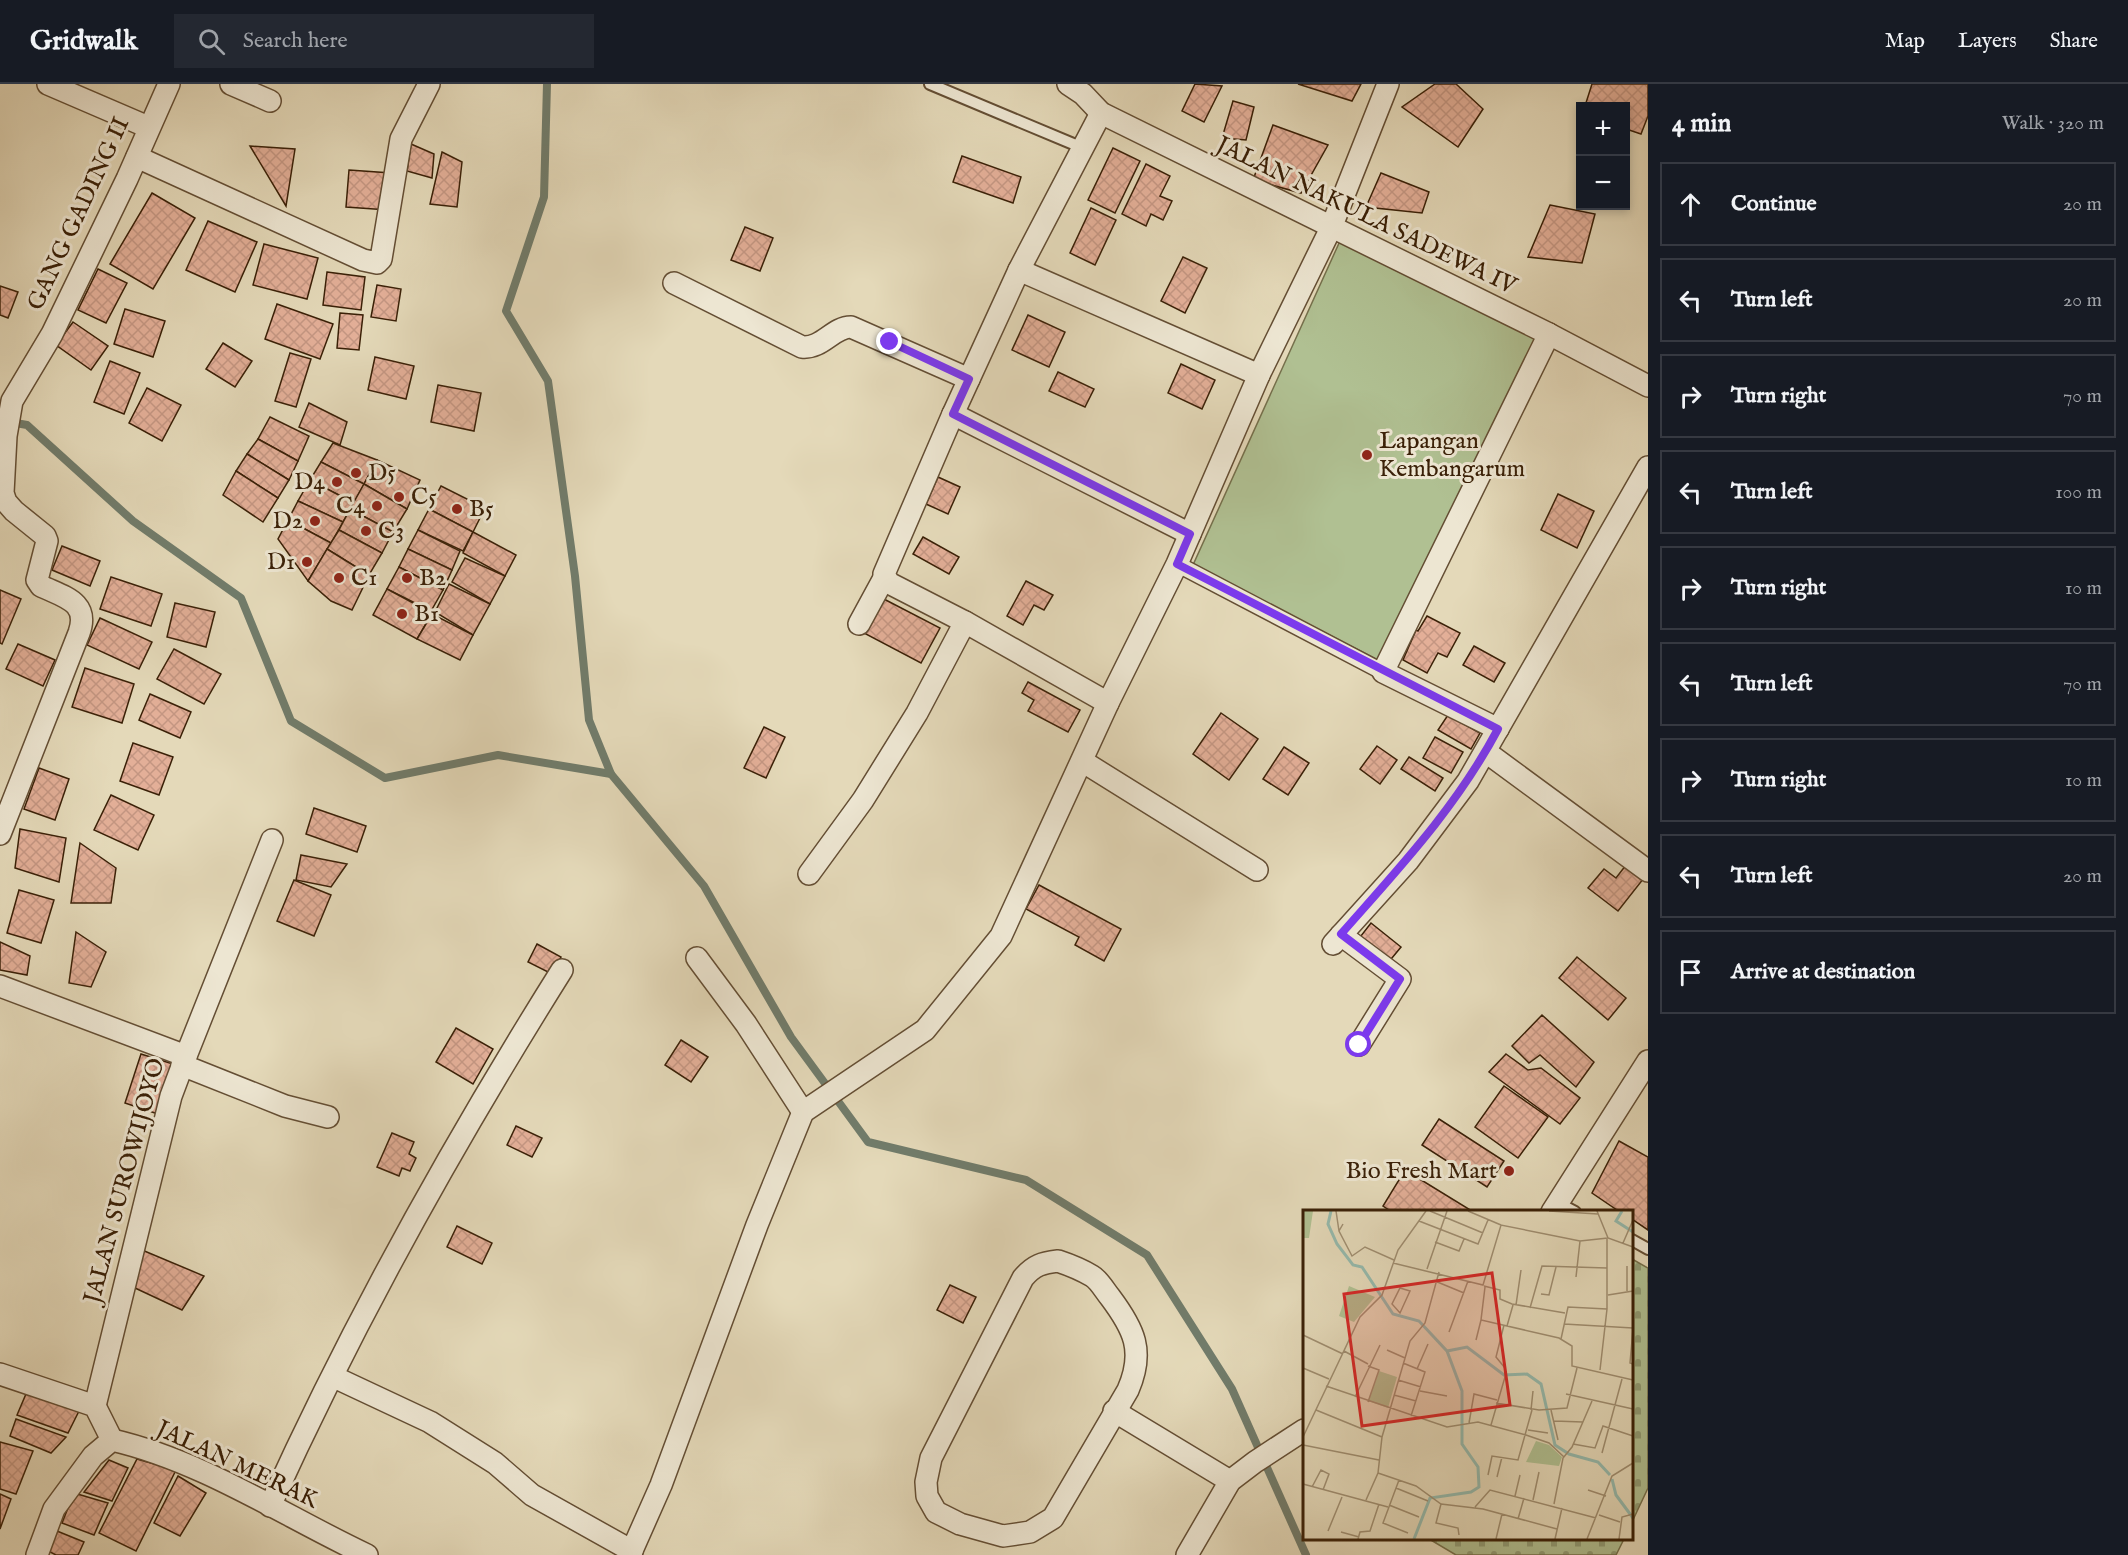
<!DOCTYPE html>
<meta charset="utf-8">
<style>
:root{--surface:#171b24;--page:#242831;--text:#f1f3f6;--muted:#9ea1a6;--line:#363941}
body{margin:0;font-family:"IM FELL English",serif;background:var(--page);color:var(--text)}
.controls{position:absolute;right:18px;top:18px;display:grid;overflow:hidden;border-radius:0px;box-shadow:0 3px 9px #0003}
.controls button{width:54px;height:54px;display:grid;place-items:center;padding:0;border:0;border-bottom:2px solid var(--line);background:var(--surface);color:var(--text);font:30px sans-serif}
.stop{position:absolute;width:18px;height:18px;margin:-14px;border:4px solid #7c3aed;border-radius:50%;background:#fff}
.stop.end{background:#7c3aed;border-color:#fff;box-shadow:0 2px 6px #0008}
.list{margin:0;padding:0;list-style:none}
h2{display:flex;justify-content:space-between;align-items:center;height:78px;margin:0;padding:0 24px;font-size:26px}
h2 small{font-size:20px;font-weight:400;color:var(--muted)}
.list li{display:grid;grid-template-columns:39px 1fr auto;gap:18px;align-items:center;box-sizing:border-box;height:84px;margin:0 12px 12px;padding:0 12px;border:2px solid var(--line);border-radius:0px}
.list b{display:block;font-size:22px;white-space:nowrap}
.list em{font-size:20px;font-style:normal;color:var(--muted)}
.icon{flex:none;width:33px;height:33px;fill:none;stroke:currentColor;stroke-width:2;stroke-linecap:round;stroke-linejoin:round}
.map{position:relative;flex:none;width:1648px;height:1471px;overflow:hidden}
header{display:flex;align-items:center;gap:36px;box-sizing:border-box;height:84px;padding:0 30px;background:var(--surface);border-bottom:2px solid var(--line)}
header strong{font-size:28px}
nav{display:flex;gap:33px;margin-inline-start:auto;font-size:21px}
.search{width:420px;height:54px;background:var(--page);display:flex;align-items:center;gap:15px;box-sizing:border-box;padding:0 21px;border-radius:0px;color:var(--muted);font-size:22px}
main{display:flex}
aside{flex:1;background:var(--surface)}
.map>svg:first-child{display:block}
</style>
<header>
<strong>Gridwalk</strong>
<div class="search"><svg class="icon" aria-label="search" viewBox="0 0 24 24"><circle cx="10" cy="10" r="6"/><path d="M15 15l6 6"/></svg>Search here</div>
<nav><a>Map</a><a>Layers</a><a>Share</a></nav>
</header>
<main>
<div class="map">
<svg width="1648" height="1471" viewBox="0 0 1648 1471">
<defs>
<pattern id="cemetery-stones" width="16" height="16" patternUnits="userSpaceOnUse" patternTransform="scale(1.5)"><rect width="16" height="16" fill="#b0c092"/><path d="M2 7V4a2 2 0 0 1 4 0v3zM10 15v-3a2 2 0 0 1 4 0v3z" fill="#909c75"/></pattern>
<pattern id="building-cross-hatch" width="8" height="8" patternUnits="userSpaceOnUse" patternTransform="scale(1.5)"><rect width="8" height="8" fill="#e3af98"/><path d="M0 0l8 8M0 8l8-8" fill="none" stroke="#c49682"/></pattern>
</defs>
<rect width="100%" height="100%" fill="#e4d9b9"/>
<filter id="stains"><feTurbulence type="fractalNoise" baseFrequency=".00333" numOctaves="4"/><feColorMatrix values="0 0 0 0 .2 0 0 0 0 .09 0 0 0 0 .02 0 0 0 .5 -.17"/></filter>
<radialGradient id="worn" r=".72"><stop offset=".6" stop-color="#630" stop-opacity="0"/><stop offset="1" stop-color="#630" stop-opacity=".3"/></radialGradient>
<g fill="url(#cemetery-stones)" stroke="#75704c" stroke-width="1.5">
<path d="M1632 1175 1648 1184V1404L1632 1438Z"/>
<path d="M1429 1455H1624L1616 1471H1456Z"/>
</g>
<path fill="#b0c092" stroke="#75704c" stroke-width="1.5" d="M1340 157 1552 261 1380 577 1193 481Z"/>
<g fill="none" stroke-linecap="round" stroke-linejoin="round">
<g stroke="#717c6b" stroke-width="8">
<path d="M547 0 544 113 506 227 548 297 575 492 589 636 611 690"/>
<path d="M10 338 27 341 133 437 241 514 291 637 385 694 498 671 611 690 704 802 791 953 868 1058 1026 1096 1147 1171 1232 1305 1306 1471"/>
</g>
</g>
<g fill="url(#building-cross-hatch)" stroke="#3a2007" stroke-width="1.5">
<path d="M1195 0 1222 2 1204 38 1182 27Z"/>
<path d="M1298 0H1361L1352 17Z"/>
<path d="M1435 0H1456L1483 25 1458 63 1402 23Z"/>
<path d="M1592 0H1648V32L1641 50 1626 45V22H1585Z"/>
<path d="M1233 17 1254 23 1246 56 1222 54Z"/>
<path d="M1273 41 1328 61 1301 109 1253 96Z"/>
<path d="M411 60 434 70 432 94 407 87Z"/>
<path d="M250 62 295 65 286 122Z"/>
<path d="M1113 64 1140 77 1115 129 1088 116Z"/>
<path d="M442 68 462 78 457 123 430 120Z"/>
<path d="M962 72 1021 93 1013 119 953 98Z"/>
<path d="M1146 80 1170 92 1160 112 1172 117 1163 136 1151 130 1146 142 1122 130Z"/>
<path d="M349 86 391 89 388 126 346 123Z"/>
<path d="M1381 89 1429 108 1422 129 1366 123Z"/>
<path d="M152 109 195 134 153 205 110 180Z"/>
<path d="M1550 121 1595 130 1582 179 1528 173Z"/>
<path d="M1091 124 1116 136 1095 181 1070 169Z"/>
<path d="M208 137 257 158 235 208 186 186Z"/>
<path d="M745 143 773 154 760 187 731 176Z"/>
<path d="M264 160 318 174 307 215 253 201Z"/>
<path d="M1183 173 1207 184 1185 229 1161 217Z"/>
<path d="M98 185 127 199 106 239 78 226Z"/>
<path d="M327 188 365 193 361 226 323 221Z"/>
<path d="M377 201 401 205 396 237 371 233Z"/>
<path d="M0 202 18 208 8 234 0 231Z"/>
<path d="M277 220 333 240 320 275 265 255Z"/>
<path d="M125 225 165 237 153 273 114 260Z"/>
<path d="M340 229 363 231 359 266 337 264Z"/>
<path d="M1028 231 1065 248 1049 283 1012 266Z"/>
<path d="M73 238 108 262 91 286 56 261Z"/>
<path d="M223 259 252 277 235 303 206 285Z"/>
<path d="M290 269 311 275 296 323 275 317Z"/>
<path d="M375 273 414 282 406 315 368 306Z"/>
<path d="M110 277 140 289 124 330 94 318Z"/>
<path d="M1181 280 1215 296 1202 325 1168 309Z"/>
<path d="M1058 288 1094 305 1085 323 1049 307Z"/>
<path d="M438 301 481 309 474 347 431 338Z"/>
<path d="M147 304 181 321 162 357 129 339Z"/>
<path d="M309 319 347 338 340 361 299 343Z"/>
<path d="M270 333 309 352 298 377 258 355Z"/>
<path d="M258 355 298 377 289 396 247 370Z"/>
<path d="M333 359 377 376 364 400 321 378Z"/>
<path d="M247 370 289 396 278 414 236 387Z"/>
<path d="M377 376 420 396 407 425 364 400Z"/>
<path d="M321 378 364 400 354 419 310 396Z"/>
<path d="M236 387 278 414 263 438 223 411Z"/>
<path d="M938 393 960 403 948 430 926 420Z"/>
<path d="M310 396 354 419 343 438 298 417Z"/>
<path d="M364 400 407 425 393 448 350 425Z"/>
<path d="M441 402 485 424 473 448 429 425Z"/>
<path d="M1558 410 1594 427 1577 464 1541 446Z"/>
<path d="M298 417 343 438 331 459 288 436Z"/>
<path d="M350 425 393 448 382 469 339 446Z"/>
<path d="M429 425 473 448 463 467 418 446Z"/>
<path d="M288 436 331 459 308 497 278 455Z"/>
<path d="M339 446 382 469 369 491 327 465Z"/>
<path d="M418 446 460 467 452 486 408 465Z"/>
<path d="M473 448 516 471 505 492 463 469Z"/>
<path d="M923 453 959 473 949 490 913 470Z"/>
<path d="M62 462 100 477 90 502 52 486Z"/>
<path d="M327 465 369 491 352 526 331 517 308 497Z"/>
<path d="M408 465 452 486 443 506 399 483Z"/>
<path d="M465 474 505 492 490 520 452 498Z"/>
<path d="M399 483 443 506 431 527 387 505Z"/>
<path d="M111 493 162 510 151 542 100 525Z"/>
<path d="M1026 497 1053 511 1044 526 1034 521 1023 541 1007 532Z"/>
<path d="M449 500 490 520 473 551 435 528Z"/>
<path d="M387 505 432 529 417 555 373 531Z"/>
<path d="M0 506 21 515 2 560 0 559Z"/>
<path d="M880 513 940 544 921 579 862 548Z"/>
<path d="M175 519 215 528 206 563 167 553Z"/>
<path d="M432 530 473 551 460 576 417 555Z"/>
<path d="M1427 532 1460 549 1447 573 1438 569 1427 589 1403 576 1416 546 1418 547Z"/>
<path d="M100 534 152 558 139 585 87 561Z"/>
<path d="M18 560 55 576 43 602 6 585Z"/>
<path d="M1474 562 1505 579 1494 598 1463 581Z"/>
<path d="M174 565 221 590 204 620 157 595Z"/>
<path d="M85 584 134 600 122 639 72 623Z"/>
<path d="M1028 598 1080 626 1068 648 1028 627 1034 616 1022 609Z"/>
<path d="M150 610 191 628 180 654 139 636Z"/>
<path d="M1221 629 1258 655 1229 696 1193 670Z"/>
<path d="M1448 631 1480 649 1471 665 1438 646Z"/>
<path d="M764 643 785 653 766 694 744 684Z"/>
<path d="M1435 653 1463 668 1451 689 1423 674Z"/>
<path d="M133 659 173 673 159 711 120 697Z"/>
<path d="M1377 662 1397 676 1380 700 1360 685Z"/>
<path d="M1284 663 1309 679 1288 711 1263 695Z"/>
<path d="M1409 673 1443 694 1435 707 1401 685Z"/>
<path d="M39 684 69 695 55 736 24 725Z"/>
<path d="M111 711 154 731 138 766 94 746Z"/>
<path d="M314 724 366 742 357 768 306 750Z"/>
<path d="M20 745 66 754 59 798 15 784Z"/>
<path d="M80 759 116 784 111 819H71Z"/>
<path d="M301 771 347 780 331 803 296 796Z"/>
<path d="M1626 781 1644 794 1618 827 1588 804 1604 785 1616 794Z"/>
<path d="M294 796 331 811 314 852 277 837Z"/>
<path d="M1039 801 1121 845 1104 877 1075 861 1079 853 1026 825Z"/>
<path d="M19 806 54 816 41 859 7 849Z"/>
<path d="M1371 839 1401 863 1387 880 1357 857Z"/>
<path d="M76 848 106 868 91 903 69 899Z"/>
<path d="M0 858 30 872 27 891 0 886Z"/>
<path d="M537 860 561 873 552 890 528 878Z"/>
<path d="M1577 873 1626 914 1608 936 1559 894Z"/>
<path d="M1542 931 1594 978 1576 1003 1540 971 1529 979 1512 962Z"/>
<path d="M456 944 493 965 473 1000 436 978Z"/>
<path d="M681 956 708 973 691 998 665 981Z"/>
<path d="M141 970 173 980 158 1030 125 1019Z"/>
<path d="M1506 970 1528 986 1541 984 1580 1014 1560 1040 1489 988Z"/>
<path d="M1504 1002 1548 1033 1518 1074 1475 1043Z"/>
<path d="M1439 1035 1504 1077 1487 1103 1422 1061Z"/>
<path d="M516 1042 542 1054 532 1073 507 1061Z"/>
<path d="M392 1049 414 1058 409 1070 416 1074 410 1087 402 1084 399 1092 377 1083Z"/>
<path d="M1619 1057 1648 1073V1146L1632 1135V1128H1620L1592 1109Z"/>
<path d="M1405 1086 1472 1127 1392 1128 1383 1122Z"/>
<path d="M457 1142 492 1159 482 1180 447 1163Z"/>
<path d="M142 1166 204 1192 182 1226 135 1204Z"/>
<path d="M950 1201 976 1213 963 1239 937 1226Z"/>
<path d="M26 1310 80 1325 68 1349 17 1331Z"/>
<path d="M16 1335 66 1353 51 1369 10 1352Z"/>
<path d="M0 1358 33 1367 16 1410 0 1405Z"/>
<path d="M137 1375 176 1386 136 1467 99 1449Z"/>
<path d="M109 1376 128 1384 112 1417 84 1408Z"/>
<path d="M178 1392 206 1409 180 1452 154 1439Z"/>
<path d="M74 1409 108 1419 94 1451 62 1439Z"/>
<path d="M0 1410 11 1415 0 1445Z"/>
<path d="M52 1445 84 1458 78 1471H56L44 1465Z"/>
</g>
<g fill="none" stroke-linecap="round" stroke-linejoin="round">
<g stroke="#644e34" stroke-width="14">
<g id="service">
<path d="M930 0 1083 64"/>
<path d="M1558 1119 1575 1128"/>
<path d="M1632 1156 1648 1165"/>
</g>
</g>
<g stroke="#644e34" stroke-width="18">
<path id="pedestrian" d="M1177 480 1383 588"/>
</g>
<g stroke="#644e34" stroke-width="24">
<g id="minor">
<path d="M48 0 148 43"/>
<path d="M231 0 270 17"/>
<path d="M1068 0 1083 10 1101 29 1549 250 1648 302"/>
<path d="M1101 29 1019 186 953 330 884 490 889 499 965 538 1108 619"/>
<path d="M137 73 363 176 377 179 381 175 401 55 429 0"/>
<path d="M1019 186 1259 291"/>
<path d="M674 199 802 263C822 265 833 243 851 243L969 295"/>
<path d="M953 330 1190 450"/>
<path d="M859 540 884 494"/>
<path d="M1498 645 1383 588 1549 250"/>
<path d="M1486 668 1648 787"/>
<path d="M1082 677 1257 786"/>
<path d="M0 750 79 549C90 518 64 513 41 502L37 496 47 457 45 452 14 427 6 418 3 409 6 352 12 317 52 250 127 95 169 0"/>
<path d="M809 790 863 716 917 629 965 538"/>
<path d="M1341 851 1400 895 1359 961"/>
<path d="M1333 860 1408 777 1468 697 1648 383"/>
<path d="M697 874 746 940 803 1028"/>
<path d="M0 902 186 972 171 1012 95 1322"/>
<path d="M186 972 272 756"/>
<path d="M182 981 285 1022 328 1033"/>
<path d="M1552 1128 1648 977"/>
<path d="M1058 1177C1070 1181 1082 1186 1092 1192 1099 1196 1105 1207 1110 1213 1134 1245 1145 1267 1128 1306L1053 1434 1030 1448 1003 1452 960 1440 936 1428 927 1412 926 1398 931 1374 1023 1194C1034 1181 1042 1179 1058 1177Z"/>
<path d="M0 1290 95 1322 112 1356"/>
<path d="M334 1293 430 1338 495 1379 532 1411 632 1467"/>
<path d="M1114 1327 1230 1397"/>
<path d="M270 1422C354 1237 454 1058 562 886"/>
<path d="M37 1471 54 1425 93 1372 112 1356C203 1377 284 1432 367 1471"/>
<path d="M630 1471 661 1401 757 1141 803 1028 925 946 1001 852 1108 619 1177 480 1259 291 1331 144 1388 0"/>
<path d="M1187 1471 1230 1397 1255 1378 1304 1346"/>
</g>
</g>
<use href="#service" stroke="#ede6d2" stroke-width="10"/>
<use href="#pedestrian" stroke="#ede6d2" stroke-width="15"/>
<use href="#minor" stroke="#ede6d2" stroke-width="21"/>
</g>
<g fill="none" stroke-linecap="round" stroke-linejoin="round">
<path stroke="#7c3aed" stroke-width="8" d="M890 258 969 295 953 330 1190 450 1177 480 1498 645C1456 724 1399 784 1341 850L1400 895 1359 961"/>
</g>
<g fill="#8f2418" stroke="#ede6d2" stroke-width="2">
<circle cx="1367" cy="371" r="6"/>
<circle cx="356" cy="389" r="6"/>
<circle cx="337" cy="398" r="6"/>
<circle cx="399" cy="413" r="6"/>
<circle cx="377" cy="422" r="6"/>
<circle cx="457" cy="425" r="6"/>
<circle cx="315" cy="437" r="6"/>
<circle cx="366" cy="447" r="6"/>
<circle cx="307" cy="478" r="6"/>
<circle cx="339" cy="494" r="6"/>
<circle cx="407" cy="494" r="6"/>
<circle cx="402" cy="530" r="6"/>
<circle cx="1509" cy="1087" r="6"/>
</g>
<g text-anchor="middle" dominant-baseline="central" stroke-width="6" stroke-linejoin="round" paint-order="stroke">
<g font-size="24" fill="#3a2007" stroke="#ede6d2">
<text transform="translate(79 130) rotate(-65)">GANG GADING II</text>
<text transform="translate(1366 132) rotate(26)">JALAN NAKULA SADEWA IV</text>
<text transform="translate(125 1097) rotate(-75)">JALAN SUROWIJOYO</text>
<text transform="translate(237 1381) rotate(25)">JALAN MERAK</text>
</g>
<g font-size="24" fill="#3a2007" stroke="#ede6d2" text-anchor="start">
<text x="1379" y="357">Lapangan<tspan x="1379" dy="28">Kembangarum</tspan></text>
<text x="368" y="389">D5</text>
<text x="325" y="398" text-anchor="end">D4</text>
<text x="411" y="413">C5</text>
<text x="365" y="422" text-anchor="end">C4</text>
<text x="469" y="425">B5</text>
<text x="303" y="437" text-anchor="end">D2</text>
<text x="378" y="447">C3</text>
<text x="295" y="478" text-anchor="end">D1</text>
<text x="351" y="494">C1</text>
<text x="419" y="494">B2</text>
<text x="414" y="530">B1</text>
<text x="1497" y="1087" text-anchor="end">Bio Fresh Mart</text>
</g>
</g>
<g transform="translate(1303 1126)">
<rect width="330" height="330" fill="#e4d9b9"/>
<path d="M46 76 72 87 51 112 36 106ZM233 231 246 235 259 247 256 256 223 252Z" fill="#b0c092"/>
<path d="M0 1H10L6 28H0ZM76 161 94 167 85 198 65 191Z" fill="#b0c092"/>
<path fill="none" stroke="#95baad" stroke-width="3" d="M28 1 25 14 34 34 50 55 59 57 90 104 116 111 144 141 164 137 201 165 224 164 238 174 252 235 266 244 295 252 307 265M319 1 313 11 330 22M309 269 313 285 330 308M111 329 127 288 168 282 176 277 175 257 159 234V181L144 141"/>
<path fill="none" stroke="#a08f72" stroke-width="1.5" d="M33 1 36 21M127 1 180 23M165 1 198 15M246 1 295 4M294 1 305 28 330 37M116 11 175 34 185 10M40 14 36 21 49 46 62 37 91 50M132 32 156 41 161 29M320 33 330 10M90 53 180 75 198 15 277 31 305 28M324 56V81M124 59 144 1M273 67 277 31M132 71 161 83M181 76 197 80V89L209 94 262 103M182 77 178 110 256 128 269 136V156L330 170M97 78 107 81 97 103 89 94ZM238 84 246 85 253 57M305 85 330 81M213 95 218 60M227 98 239 56 304 58M261 114 330 118M204 116 210 95M330 119 327 153 330 154M146 122 165 71M0 125 40 144M258 129 265 97 304 99M173 130 178 110M84 140 102 148M41 141 65 154M100 153 122 162 108 206M65 156 76 160 65 192M0 158 26 169M114 159 125 134M297 160 304 99V28M95 170 118 177M23 176 144 217 175 212 223 225 246 233 261 247M117 181 144 186M263 184 330 199M91 185 113 191M52 187 77 135M193 193 236 200 264 198 274 158M13 200 79 227M228 200 230 181M248 200 255 230M251 211 280 212M166 213 171 184 194 190M188 215 202 167V158L193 147 201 115M225 220 245 223M0 227 57 107 79 85 95 40 123 1M270 234 292 238 300 216 330 226M0 235 76 250M299 243 319 169M75 263 113 276 138 294 180 299 254 319M185 265 189 246 215 250 229 200M194 267 199 247M96 270 80 313 105 323M0 274 85 297M9 277 18 260 26 264 20 280M93 278 125 291M285 280 303 286M212 286 217 265M63 290 75 263 79 227 107 131 122 113 136 62M230 290 236 262M138 294 133 313 155 318 156 325M251 294 260 248 269 237 289 191M86 295 116 307M172 297 187 280 293 308M296 305 317 312M215 309 221 288M25 321 39 287M38 322 56 327M55 329 57 322 67 321 76 294M193 329 199 304M252 329 259 298M284 329 309 266 330 253M316 329 319 307 330 304"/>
<path fill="#d62828" fill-opacity="0.15" stroke="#d62828" stroke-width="3" d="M189 63 207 195 59 216 41 84Z"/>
<rect width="330" height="330" fill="none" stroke="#3a2007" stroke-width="3"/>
</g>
<rect width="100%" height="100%" filter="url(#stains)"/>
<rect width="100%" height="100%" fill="url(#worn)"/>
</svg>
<div class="controls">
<button>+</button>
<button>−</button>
</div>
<div class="stop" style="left:1359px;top:961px"></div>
<div class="stop end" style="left:890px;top:258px"></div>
</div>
<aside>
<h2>4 min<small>Walk · 320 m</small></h2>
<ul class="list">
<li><svg class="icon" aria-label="ahead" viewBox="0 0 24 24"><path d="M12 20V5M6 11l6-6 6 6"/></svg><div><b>Continue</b></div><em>20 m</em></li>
<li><svg class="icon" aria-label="left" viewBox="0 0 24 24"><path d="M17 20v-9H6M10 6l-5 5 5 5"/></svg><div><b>Turn left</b></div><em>20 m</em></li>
<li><svg class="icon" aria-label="right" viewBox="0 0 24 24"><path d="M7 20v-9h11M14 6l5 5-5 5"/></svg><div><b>Turn right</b></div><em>70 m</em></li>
<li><svg class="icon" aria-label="left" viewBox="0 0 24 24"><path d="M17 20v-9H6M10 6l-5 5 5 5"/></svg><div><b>Turn left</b></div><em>100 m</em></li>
<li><svg class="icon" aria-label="right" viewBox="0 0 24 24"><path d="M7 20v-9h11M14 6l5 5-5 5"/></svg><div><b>Turn right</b></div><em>10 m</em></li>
<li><svg class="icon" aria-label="left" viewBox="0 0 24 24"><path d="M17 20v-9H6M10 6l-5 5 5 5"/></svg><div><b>Turn left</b></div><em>70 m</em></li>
<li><svg class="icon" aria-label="right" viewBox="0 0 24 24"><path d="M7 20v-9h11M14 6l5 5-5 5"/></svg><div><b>Turn right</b></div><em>10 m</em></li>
<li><svg class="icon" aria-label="left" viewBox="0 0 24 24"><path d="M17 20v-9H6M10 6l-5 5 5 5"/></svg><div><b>Turn left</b></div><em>20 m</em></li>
<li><svg class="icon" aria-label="arrive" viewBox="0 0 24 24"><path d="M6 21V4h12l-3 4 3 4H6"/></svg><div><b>Arrive at destination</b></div></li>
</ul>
</aside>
</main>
